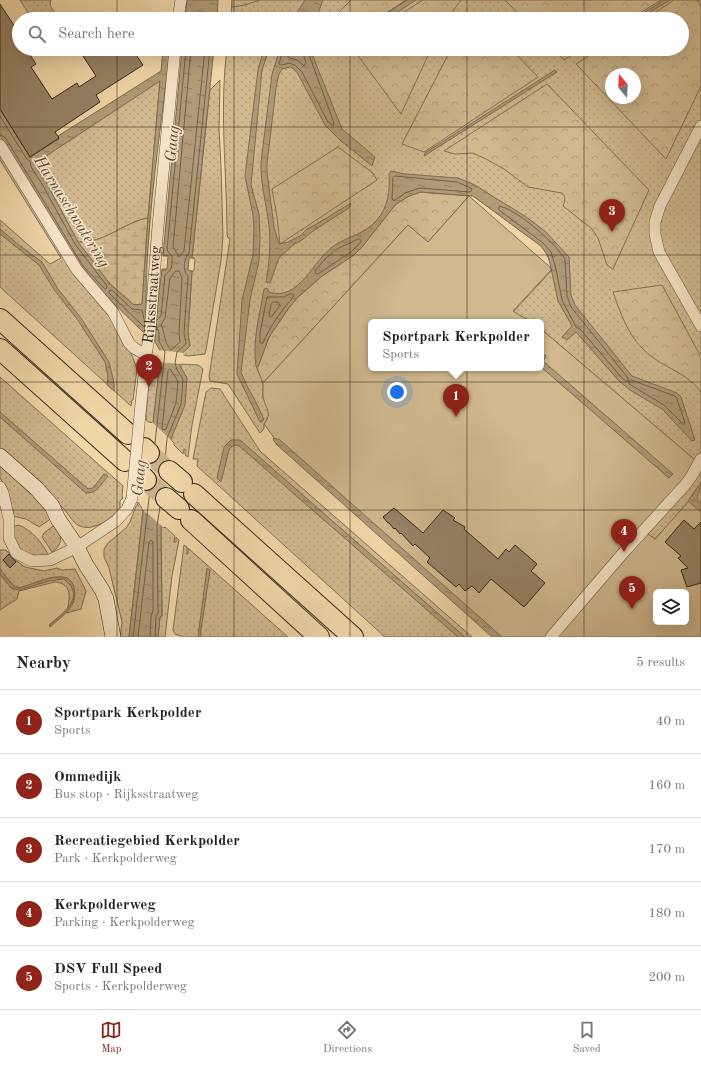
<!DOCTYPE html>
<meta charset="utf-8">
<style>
:root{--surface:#fff;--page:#f2f2f2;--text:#222;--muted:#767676;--line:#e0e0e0;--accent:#8f2418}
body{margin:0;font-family:"Old Standard TT",serif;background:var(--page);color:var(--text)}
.controls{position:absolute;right:12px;bottom:12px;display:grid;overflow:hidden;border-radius:6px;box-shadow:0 4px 16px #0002}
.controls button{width:36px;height:36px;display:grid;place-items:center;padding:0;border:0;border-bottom:1px solid var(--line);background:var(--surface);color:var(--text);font:20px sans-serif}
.compass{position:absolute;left:605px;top:68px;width:36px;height:36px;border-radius:50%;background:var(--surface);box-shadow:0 4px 16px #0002;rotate:342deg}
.you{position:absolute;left:397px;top:392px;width:14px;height:14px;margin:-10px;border:3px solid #fff;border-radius:50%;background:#1a73e8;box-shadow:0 0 0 6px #1a73e833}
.badge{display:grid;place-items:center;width:26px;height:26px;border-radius:50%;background:var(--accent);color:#fff;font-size:13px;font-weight:700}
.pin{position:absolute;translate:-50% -33px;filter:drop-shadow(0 1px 2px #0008)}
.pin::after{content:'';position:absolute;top:21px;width:14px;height:12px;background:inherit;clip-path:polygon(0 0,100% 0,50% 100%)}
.popup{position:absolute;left:368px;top:319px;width:176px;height:52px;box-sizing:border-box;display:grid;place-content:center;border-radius:6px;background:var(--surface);filter:drop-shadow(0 1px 3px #0005);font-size:13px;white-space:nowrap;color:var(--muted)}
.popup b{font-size:15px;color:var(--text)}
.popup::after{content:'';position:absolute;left:50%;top:100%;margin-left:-8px;border:8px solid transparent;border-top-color:var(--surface)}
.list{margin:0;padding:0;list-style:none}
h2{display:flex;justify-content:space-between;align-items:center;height:52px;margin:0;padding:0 16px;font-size:17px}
h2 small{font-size:13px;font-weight:400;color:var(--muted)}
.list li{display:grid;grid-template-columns:26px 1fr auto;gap:12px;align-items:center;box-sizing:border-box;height:64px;padding:0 16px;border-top:1px solid var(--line)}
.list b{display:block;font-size:15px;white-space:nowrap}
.list p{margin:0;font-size:13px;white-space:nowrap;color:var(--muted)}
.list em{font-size:13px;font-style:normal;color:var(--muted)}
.icon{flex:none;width:22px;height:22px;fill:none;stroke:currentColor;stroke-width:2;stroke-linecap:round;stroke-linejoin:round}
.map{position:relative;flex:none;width:701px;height:637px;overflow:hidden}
.search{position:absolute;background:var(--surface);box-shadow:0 4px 16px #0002;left:12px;right:12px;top:12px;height:44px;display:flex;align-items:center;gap:10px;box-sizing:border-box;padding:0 14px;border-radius:22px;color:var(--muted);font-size:15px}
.sheet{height:372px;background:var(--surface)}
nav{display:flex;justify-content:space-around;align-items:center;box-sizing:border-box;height:56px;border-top:1px solid var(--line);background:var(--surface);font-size:11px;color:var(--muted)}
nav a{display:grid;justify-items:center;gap:2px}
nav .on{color:var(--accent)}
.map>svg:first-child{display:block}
</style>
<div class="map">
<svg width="701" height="637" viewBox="0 0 701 637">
<defs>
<pattern id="grass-dots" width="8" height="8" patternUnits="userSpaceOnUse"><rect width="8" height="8" fill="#d0b88f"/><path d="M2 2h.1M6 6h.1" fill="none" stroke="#b39e7b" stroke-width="1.8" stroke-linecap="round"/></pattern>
<pattern id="forest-crowns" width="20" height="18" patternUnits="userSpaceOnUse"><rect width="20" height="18" fill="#d0b88f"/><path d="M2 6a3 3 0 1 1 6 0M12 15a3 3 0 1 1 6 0" fill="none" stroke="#b39e7b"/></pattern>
<pattern id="wetland-marsh" width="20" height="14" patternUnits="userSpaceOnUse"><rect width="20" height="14" fill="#d0b88f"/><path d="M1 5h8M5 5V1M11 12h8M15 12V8" fill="none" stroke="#b39e7b"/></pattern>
<pattern id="water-ripples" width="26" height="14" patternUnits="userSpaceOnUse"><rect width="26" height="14" fill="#b09a77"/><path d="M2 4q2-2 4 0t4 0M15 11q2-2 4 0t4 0" fill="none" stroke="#907e61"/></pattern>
</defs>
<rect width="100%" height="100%" fill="#f0d5a7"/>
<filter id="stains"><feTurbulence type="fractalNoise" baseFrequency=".005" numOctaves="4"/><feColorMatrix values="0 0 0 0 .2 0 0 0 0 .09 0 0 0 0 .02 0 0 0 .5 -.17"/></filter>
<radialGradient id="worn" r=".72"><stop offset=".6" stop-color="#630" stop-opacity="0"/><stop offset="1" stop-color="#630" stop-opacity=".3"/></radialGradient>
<g fill="url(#grass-dots)" stroke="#827055" fill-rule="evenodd">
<path d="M20 0H51L50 5 58 19H32Z"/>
<path d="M232 0H701V465L541 329V322H531L513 312 552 270C550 260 547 254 541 246L476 198 473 196 449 193 269 337 258 367 256 366 263 383V397L269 412 268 419 264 424V429L260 433 228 384 210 381 209 377 230 239 228 238 227 235C227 173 219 111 227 49H682V19H231ZM611 74H635V98H611Z"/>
<path d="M160 80 148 218C124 222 104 244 78 242L46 182 34 164Z"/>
<path d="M220 80 219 129 221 166 223 237 221 261 206 350 205 354 188 356 181 354 190 346 188 334 192 271H194L195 259 192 258 210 89H211Z"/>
<path d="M0 149 111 314 131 353 137 369 133 400H132L131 406 0 287V220L50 264 61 258 0 160Z"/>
<path d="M156 364H160L153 424 151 422 150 423 146 420 147 416H146L150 367Z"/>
<path d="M179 364 198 365 203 369 192 425 188 457 185 455V449H184L183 454 174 445V443L171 440 187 378Z"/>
<path d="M0 377 123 486 122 496 123 498 120 501V509C112 518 96 530 83 527 74 526 69 514 63 508 43 487 22 468 0 449Z"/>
<path d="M211 388 220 389 260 451 269 459 472 637H385L197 466 198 459H193L206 392Z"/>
<path d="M0 465 33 495 52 518 39 527 26 519 12 516 4 484 0 478Z"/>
<path d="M701 470V511L689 502 655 539 648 534 693 481Z"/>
<path d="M138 502 143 510 129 637H120L122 622 109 568 104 557V549L108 543 126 528 130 522 136 506H137Z"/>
<path d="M57 523C61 535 64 544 52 552L42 537 44 533Z"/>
<path d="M19 525C33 531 41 542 48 554 37 558 21 555 15 542 13 537 13 532 12 527Z"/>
<path d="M161 526 164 528 165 527 175 536 174 542H176V537L179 540 172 576 165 637H158L160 617 162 616Z"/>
<path d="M184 545 187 547V554H188V548L288 637H184L175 634 173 630Z"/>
<path d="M0 550H6L14 559 25 567 44 571 57 568 62 570 75 569 86 591 81 609 67 613C69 599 74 584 55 582L19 591 17 599 0 610Z"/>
</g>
<g fill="url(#forest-crowns)" stroke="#827055" fill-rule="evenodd">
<path d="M232 0H260L245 5 232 7Z"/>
<path d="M351 0H406L377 19H338L336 15Z"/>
<path d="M423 0H461L447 19H393Z"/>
<path d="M505 0H661L630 19H524Z"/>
<path d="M674 0H697L701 6V86L666 159 576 64 599 49H682V19H645ZM611 74H635V98H611Z"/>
<path d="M353 49H431L401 114Z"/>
<path d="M451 49H511L538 77 424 152 402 144Z"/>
<path d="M554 49H581L564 60Z"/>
<path d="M547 84 649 190 613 269 607 265 598 238 591 228 563 206C565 201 566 197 562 193L528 187 504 169 486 159 473 153 455 154 444 151Z"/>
<path d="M338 147 373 173 377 180 280 244 277 217 272 189Z"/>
<path d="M420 192 469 196 428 242 408 225 263 383 256 366 258 367 269 337 288 309 298 297 322 276 354 255 362 247 395 205 407 197Z"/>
<path d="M662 285 701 357V393C691 376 671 370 655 359 631 343 622 318 613 292Z"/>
</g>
<path fill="url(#wetland-marsh)" stroke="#827055" d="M148 218 142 305H134L110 284 78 242C104 244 124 222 148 218Z"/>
<path fill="#d0b88f" stroke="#827055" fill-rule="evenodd" d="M469 196 550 267 551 270 513 311 531 322H371V368H541V329L701 465 693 481 648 534 655 539 689 501 701 511V637H498L275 439 264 424C273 412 265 409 263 396 263 392 263 387 263 383L408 225 428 242ZM656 592H686V622H656Z"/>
<g fill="url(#water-ripples)" stroke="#7e6c52" fill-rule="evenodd">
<path d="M187 0H218L217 19H185Z"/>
<path d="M305 0H323L316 19H293Z"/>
<path d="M407 0H416L387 19H378Z"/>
<path d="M664 0H670L639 19H634Z"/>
<path d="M163 49H170C160 137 145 227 146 315L156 317 162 269H167L168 256H163L182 49H214L192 258H189L188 270 192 271 188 334 190 346 181 354 179 364 187 378 185 405 171 439 161 526 162 616 160 617 158 637H129L161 352 155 342V332H143L102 292 80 268 0 136V109L30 157 59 139 58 136 161 71ZM160 81 148 218 142 304 134 305 110 284 78 242 46 182 34 164Z"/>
<path d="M264 49H269L262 70 251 185 259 214 260 237 259 261 250 300 241 372C247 389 258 403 264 420L260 422 237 374 242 300 253 255 254 228 253 215 245 176 258 70Z"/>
<path d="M280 49H310L342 129 375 157 372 166 340 140 325 125 298 74 294 69 290 67 282 69 279 74 276 88 267 164V172L274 227 279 244 288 242 300 236 307 229 320 222 351 203 349 208 313 231 302 240 293 245 279 258 270 283 266 282C269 264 271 245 269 226 267 205 260 184 261 162L272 74Z"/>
<path d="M555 70 557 72 424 156 425 153Z"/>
<path d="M391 171 405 174 458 178 475 185 497 199 525 216 546 232 569 257 571 295 575 305 632 376 677 393 681 397 695 440 692 441 662 409 630 390 619 381 576 332 567 340 562 337 572 326 558 301 549 259 547 254 541 246 473 196 420 192 407 197 395 205 362 247 354 255 322 276 298 297 288 309 269 337 258 367 256 366C252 340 260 314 264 289L267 288 269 292C300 302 313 259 335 245 349 236 365 234 377 220 388 207 390 191 389 174Z"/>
<path d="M0 229 19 245 42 262 58 289 81 318 109 362 114 383V391L107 385 108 377 105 362 77 319 55 291 39 265 0 234Z"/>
<path d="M542 353 546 356 543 361 673 474 669 478 541 367V355Z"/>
<path d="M0 412 88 489 93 488 104 474 108 476C101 484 97 494 86 493L0 417Z"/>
<path d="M274 438 280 440 502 637H492L276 444 273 439Z"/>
<path d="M231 440H240L465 637H458L238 445 232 446 229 450 221 482 217 478 224 447Z"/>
<path d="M701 482C701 490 698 492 697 499L701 503V512L688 501Z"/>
<path d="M207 568 210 570 200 637H198Z"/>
<path d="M0 569 13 585 19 588C33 584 50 575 64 577 70 578 73 583 74 588 79 606 62 616 50 627L49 625C63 613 87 597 64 579L49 581 19 590 11 588 0 574Z"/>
</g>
<g fill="#f0d5a7">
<path d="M158 350 184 353 181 364 158 362 159 352Z"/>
<path d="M152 422 172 441 163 527 142 509Z"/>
</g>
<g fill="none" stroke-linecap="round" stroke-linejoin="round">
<g stroke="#726149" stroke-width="1">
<path d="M191 49 173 247 179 257 184 251 205 49"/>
<path d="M283 49 279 64 281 65 290 63 296 66 302 72 328 122 333 126 334 123 307 49"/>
<path d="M288 49V57L297 60 304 66 306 63 302 49"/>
<path d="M0 116 26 158 30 161 31 167 42 184 75 244 107 286 106 289 104 288 83 266 5 137 0 135"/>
<path d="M395 176 457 182 471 188 472 190 470 192 420 188 405 193 394 201 392 199 393 178Z"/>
<path d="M500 206C520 212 551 240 563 256L565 259 567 296 571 307 628 378V381H626L622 378 580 329 576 327 562 300 556 269 551 252 543 243 499 210Z"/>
<path d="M359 239 361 240V242L351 252 318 274H316L315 271 325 259 337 249Z"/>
<path d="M176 271H179L182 278 179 333 180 342 171 350C163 341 166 335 161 325L165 318 170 278Z"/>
<path d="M291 294H293L294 296C282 310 270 326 263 343H260V333L267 297H283Z"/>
<path d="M273 302H278L280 305 272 316 270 317 269 315 271 304Z"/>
<path d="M157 320 161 316 165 275C173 269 172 266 172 256L167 250 186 49"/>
<path d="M144 327 109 293V291L112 290 132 309 142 310 144 319"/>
<path d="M170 369 178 381 176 403 166 429 163 430 162 428 168 371Z"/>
<path d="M631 380 675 396 677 399 685 423H682L664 405 629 384V381Z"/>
<path d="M155 443 165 352 159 341V332L157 329"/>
<path d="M165 461 167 438 181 404 183 379 177 370 175 363 177 352 186 344 184 334 188 276C182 270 184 259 189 253L210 49"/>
<path d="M133 637 150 490"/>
<path d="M138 637 149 542 151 540 153 542V611L151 616 150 637"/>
<path d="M155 637 156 617 158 613 157 526 160 507"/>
</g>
</g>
<g fill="#958264" stroke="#33281b">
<path d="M0 4 17 30 15 31 19 38V49H26L36 64 31 67 52 99 77 83 79 87 96 76 81 53 88 49H132L143 65 96 95 100 102 55 132 59 138 30 157 0 109Z"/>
<path d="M394 508 423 533 443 510 455 518 453 520 465 527 464 529 498 559 506 549 509 552 515 545 537 564 531 571 545 583 524 607 491 579 479 593 472 586 465 591 459 584 456 587 427 562 430 558 415 544 413 546 401 533 400 534 395 528 394 529 389 523H388L383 517Z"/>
<path d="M684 520 694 529 701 522V583L687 587 681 570 688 568 678 558 681 556 665 542Z"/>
<path d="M9 554 16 562 10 568 3 560Z"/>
</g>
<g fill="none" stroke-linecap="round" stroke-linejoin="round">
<g stroke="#cab28b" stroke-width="20" stroke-dasharray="20 10" stroke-linecap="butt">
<path d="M149 453 169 471"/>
<path d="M146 480 166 498"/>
</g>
<g stroke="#62533e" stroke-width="12">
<g id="street">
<path d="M178 19 181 0"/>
<path d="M701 126 660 206 655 222V234L659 252 701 326"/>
<path d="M0 145 77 270 113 312 129 343 134 348 146 355"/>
<path id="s1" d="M140 414 146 355 150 332 158 226 175 49"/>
<path d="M0 487 3 493 9 519V538L16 553 32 561 50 560 77 547 116 521 127 509 132 498"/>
<path d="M551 637 624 552 685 485 691 477 701 459"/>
</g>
</g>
<g stroke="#33281b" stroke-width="16">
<path id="secondary" d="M0 456 36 488 52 506 58 519 77 547 86 565 102 590 106 599 113 637"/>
</g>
<g stroke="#33281b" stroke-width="22">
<g id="highway">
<path d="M0 319 128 434"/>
<path d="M0 349 125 461"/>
<path d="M144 448 149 453"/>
<path d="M169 471 182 482"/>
<path d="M141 475 146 480"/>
<path d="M194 494 353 637"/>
<path d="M166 498 179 509"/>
<path d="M191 520 319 637"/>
</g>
</g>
<use href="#street" stroke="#f5e4c6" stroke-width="11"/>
<use href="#secondary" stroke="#f5e4c6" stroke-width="15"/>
<use href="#highway" stroke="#f0d5a7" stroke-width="20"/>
<g stroke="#62533e" stroke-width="12" stroke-linecap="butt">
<path id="street-bridge" d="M132 498 140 414"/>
</g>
<use href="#street-bridge" stroke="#f5e4c6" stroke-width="11"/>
</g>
<path fill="none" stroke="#33281b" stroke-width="1" stroke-opacity="0.55" d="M117 0V19M234 0V19M350 0V19M467 0V19M584 0V19M117 49V637M234 49V637M350 49V637M467 49V637M584 49V637M0 127H701M0 255H701M0 382H701M0 510H701"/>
<g text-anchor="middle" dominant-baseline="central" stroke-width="3.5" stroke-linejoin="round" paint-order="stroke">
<g font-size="15" fill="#33281b" stroke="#f5e4c6">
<text stroke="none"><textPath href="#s1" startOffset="120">Rijksstraatweg</textPath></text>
</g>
<g font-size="16" font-style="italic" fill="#584a37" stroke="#f5e4c6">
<text transform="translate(173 144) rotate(-85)">Gaag</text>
<text transform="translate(71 212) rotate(58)">Harnaschwatering</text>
<text transform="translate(140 478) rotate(-84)">Gaag</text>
</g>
</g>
<rect width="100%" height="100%" filter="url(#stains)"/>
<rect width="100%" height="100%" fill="url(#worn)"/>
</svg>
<div class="controls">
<button><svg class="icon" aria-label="layers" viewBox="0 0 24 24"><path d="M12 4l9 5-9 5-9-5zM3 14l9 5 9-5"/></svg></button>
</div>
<svg class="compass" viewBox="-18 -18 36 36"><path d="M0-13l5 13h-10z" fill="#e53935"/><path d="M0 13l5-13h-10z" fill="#767676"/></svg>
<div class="you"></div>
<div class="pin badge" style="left:456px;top:417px">1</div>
<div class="popup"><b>Sportpark Kerkpolder</b>Sports</div>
<div class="pin badge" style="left:149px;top:387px">2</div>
<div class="pin badge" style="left:612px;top:232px">3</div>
<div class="pin badge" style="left:624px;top:552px">4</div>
<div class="pin badge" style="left:632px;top:609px">5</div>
<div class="search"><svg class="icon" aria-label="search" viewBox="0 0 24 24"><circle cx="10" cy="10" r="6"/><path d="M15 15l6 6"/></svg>Search here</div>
</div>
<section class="sheet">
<h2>Nearby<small>5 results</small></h2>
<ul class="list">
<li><span class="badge">1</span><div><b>Sportpark Kerkpolder</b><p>Sports</p></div><em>40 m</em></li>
<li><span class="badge">2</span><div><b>Ommedijk</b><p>Bus stop · Rijksstraatweg</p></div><em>160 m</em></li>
<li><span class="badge">3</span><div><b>Recreatiegebied Kerkpolder</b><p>Park · Kerkpolderweg</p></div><em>170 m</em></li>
<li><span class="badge">4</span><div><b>Kerkpolderweg</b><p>Parking · Kerkpolderweg</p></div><em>180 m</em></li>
<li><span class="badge">5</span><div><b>DSV Full Speed</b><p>Sports · Kerkpolderweg</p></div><em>200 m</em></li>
</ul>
</section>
<nav>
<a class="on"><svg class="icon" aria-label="map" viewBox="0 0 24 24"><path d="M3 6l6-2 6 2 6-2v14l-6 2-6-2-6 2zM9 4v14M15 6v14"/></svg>Map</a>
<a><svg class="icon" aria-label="directions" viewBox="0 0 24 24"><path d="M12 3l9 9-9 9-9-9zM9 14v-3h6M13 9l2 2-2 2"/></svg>Directions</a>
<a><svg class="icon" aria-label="saved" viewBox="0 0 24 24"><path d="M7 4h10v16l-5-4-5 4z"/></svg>Saved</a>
</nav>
